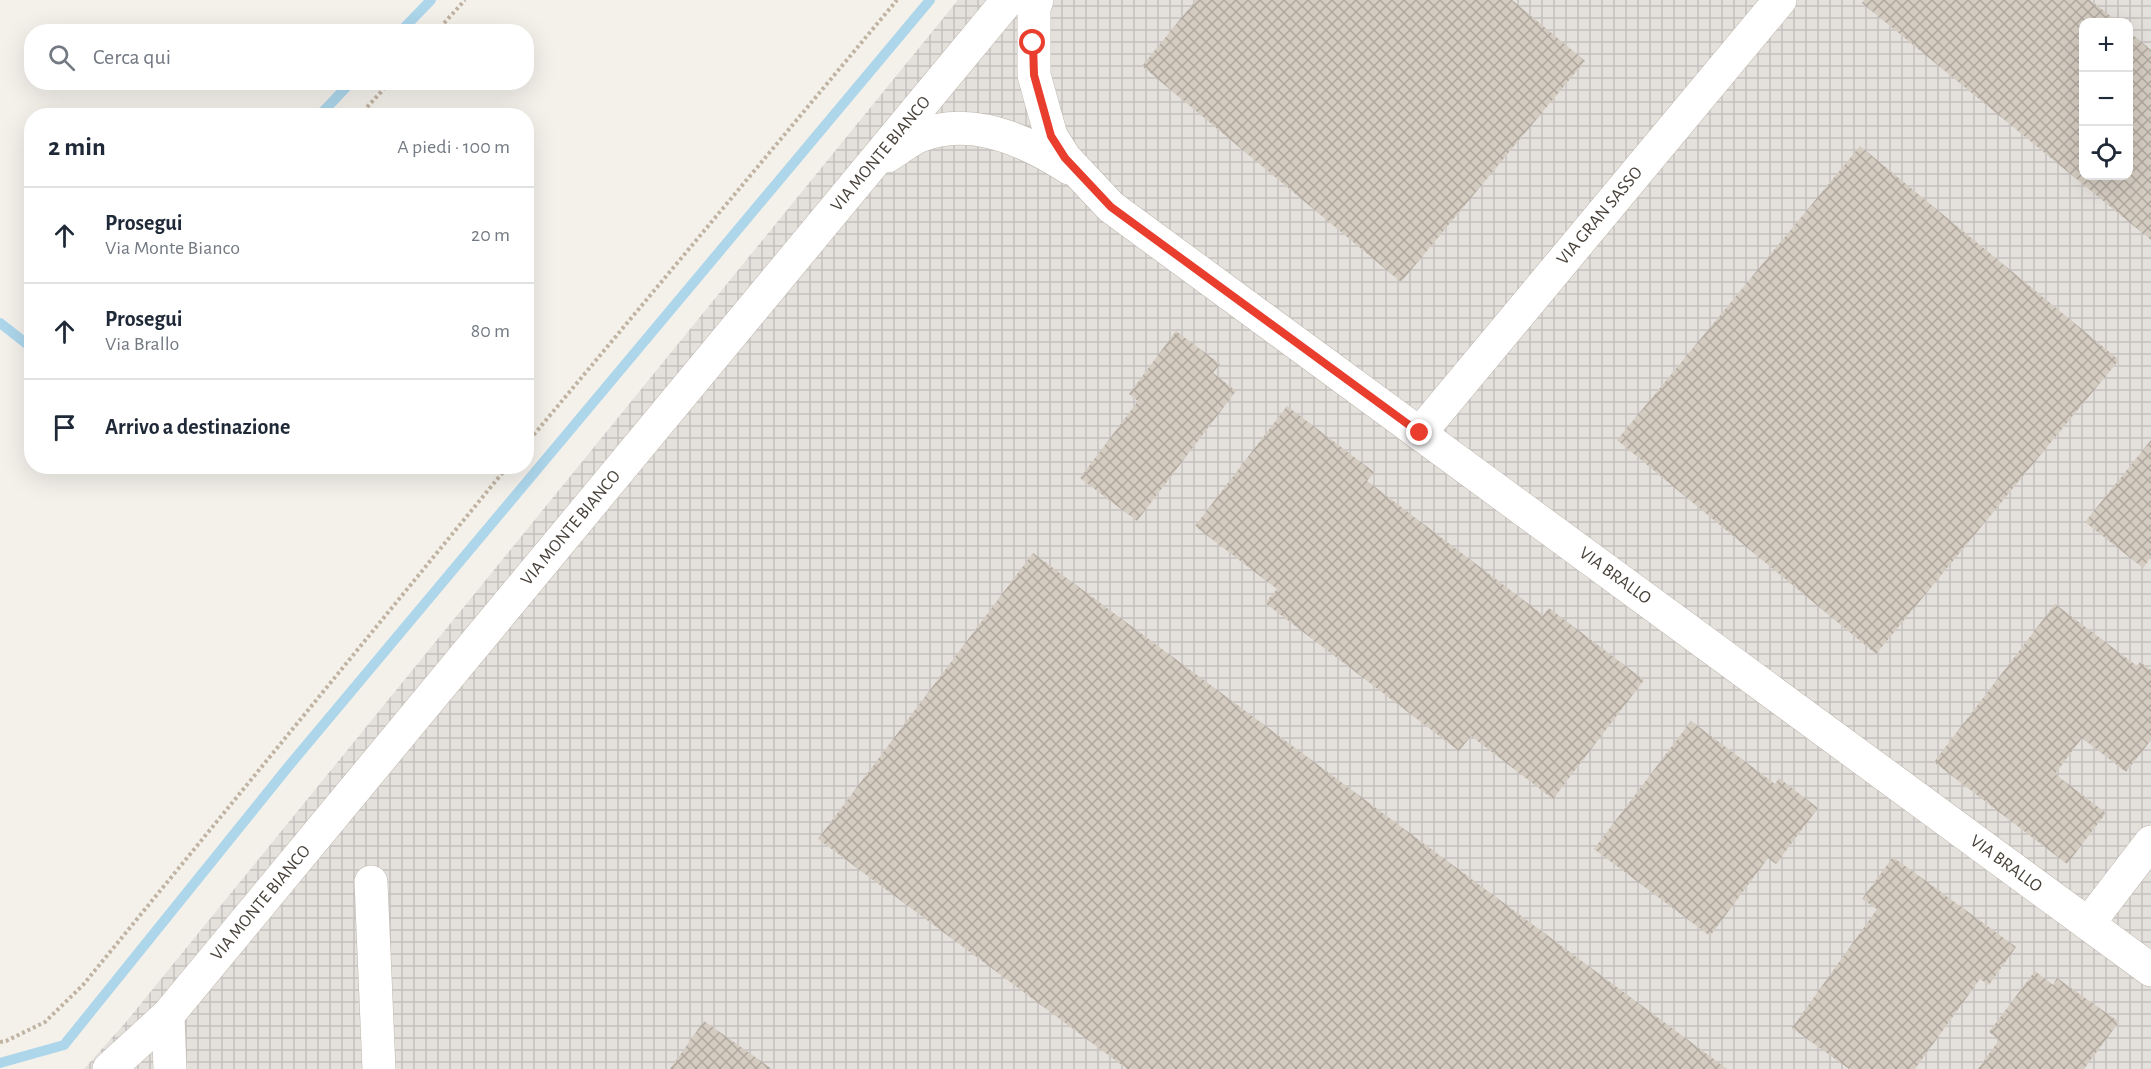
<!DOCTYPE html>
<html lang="it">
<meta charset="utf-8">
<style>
:root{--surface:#fff;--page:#f2f2f3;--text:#1f2937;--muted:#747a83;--line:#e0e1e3}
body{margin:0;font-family:"Alegreya Sans",sans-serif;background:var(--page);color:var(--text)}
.controls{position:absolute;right:18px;top:18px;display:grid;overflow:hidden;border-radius:12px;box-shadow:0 6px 24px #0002}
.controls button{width:54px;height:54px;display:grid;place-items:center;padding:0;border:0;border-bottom:2px solid var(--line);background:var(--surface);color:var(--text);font:30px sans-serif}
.stop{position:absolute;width:18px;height:18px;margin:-14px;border:4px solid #e93e2e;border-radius:50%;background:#fff}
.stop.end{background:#e93e2e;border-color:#fff;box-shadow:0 2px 6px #0008}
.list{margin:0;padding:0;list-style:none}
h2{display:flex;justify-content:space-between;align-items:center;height:78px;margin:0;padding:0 24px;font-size:26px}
h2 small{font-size:20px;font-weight:400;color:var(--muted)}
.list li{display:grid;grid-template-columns:39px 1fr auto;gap:18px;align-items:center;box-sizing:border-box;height:96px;padding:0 24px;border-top:2px solid var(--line)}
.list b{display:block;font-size:22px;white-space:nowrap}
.list p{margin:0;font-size:20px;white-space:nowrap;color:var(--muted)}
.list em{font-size:20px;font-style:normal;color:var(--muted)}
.icon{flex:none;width:33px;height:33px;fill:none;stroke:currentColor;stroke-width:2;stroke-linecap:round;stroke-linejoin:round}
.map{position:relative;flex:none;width:2151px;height:1069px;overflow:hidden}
.search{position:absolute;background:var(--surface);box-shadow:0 6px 24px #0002;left:24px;top:24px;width:510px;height:66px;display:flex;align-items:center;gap:15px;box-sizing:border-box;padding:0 21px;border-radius:24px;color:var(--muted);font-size:22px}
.panel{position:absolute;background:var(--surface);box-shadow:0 6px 24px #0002;left:24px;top:108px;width:510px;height:366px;border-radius:24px}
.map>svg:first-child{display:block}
</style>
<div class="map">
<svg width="2151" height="1069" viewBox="0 0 2151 1069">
<defs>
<pattern id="industrial-grid" width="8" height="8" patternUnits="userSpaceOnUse" patternTransform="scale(1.5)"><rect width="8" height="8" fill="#e4e0dc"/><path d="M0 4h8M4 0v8" fill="none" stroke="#c5c1be"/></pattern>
<pattern id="building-cross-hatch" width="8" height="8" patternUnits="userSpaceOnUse" patternTransform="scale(1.5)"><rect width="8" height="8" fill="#d5ccc1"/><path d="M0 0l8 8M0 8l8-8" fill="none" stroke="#afa79e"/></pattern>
</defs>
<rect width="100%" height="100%" fill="#f4f1eb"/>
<path fill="url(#industrial-grid)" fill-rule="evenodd" d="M958 0H2151V1069H84L126 1022ZM2084 22H2128V176H2084Z"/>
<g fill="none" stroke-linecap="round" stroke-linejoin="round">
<g stroke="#add6eb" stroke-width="10">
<path d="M400 32 431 0"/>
<path d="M319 116 351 82"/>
<path d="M0 323 32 348"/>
<path d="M0 1063 64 1045 288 767 930 0"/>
</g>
</g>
<g fill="url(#building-cross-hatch)">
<path d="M1196 0H1512L1585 61 1401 282 1142 66Z"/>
<path d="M1864 0H2090L2118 22H2084V176H2128V31L2151 50V240L1862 3Z"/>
<path d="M1860 146 2119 360 1876 654 1617 440Z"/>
<path d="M1176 331 1220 364 1213 373 1236 391 1137 521 1080 478 1138 401 1129 394Z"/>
<path d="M1287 406 1374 472 1367 481 1543 615 1549 608 1644 680 1553 799 1471 736 1459 751 1265 603 1277 589 1195 526Z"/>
<path d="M2151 440V557L2143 568 2085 522Z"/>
<path d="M1033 553 1727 1069H1127L818 839Z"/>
<path d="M2055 604 2137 666 2140 662 2151 670V740L2126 772 2082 738 2055 774 2106 813 2067 864 1934 762Z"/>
<path d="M1691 721 1775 784 1779 778 1818 808 1776 864 1768 858 1710 936 1594 849Z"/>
<path d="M1893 857 2016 947 1989 985 1980 979 1915 1069H1849L1792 1028 1877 909 1862 899Z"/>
<path d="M2035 971 2053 985 2057 978 2119 1022 2084 1069H1978L1999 1040 1989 1032Z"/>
<path d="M704 1021 772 1069H670Z"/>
</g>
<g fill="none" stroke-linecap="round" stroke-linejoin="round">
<g stroke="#bfb8ae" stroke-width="34">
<g id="minor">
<path d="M1037 0 1034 8V75L1051 136 1065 158 1111 207 2151 970"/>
<path d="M887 156C897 150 908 141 919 136 970 115 1026 140 1069 168"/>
<path d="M1420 433 1780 0"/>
<path d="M371 882 379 1069"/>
<path d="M2088 924 2151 842"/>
<path d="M168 1015 170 1069"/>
<path d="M109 1069 168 1015 1008 0"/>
</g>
</g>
<g stroke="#c0b3a1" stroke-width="4" stroke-dasharray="3 3" stroke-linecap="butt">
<path d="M436 32 465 0"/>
<path d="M359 116 390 82"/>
<path d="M526 444 897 0"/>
<path d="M0 1042 6 1041 45 1022 83 985 508 466"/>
</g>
<use href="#minor" stroke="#fff" stroke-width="33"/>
</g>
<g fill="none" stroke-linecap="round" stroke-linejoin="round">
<path stroke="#e93e2e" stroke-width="8" d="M1033 43 1034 75 1051 136 1065 158 1111 207 1420 433"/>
</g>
<g text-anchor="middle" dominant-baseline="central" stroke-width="5" stroke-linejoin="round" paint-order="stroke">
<g font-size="18" fill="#484139" stroke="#fff">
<text transform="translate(881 154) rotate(-50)">VIA MONTE BIANCO</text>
<text transform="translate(1600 216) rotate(-50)">VIA GRAN SASSO</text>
<text transform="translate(571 528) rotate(-50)">VIA MONTE BIANCO</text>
<text transform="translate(1615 576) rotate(36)">VIA BRALLO</text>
<text transform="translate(2006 864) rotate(36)">VIA BRALLO</text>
<text transform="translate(261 903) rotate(-50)">VIA MONTE BIANCO</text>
</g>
</g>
</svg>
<div class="controls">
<button>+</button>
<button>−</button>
<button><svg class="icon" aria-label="locate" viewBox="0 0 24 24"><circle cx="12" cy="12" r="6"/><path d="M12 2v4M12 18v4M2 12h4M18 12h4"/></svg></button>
</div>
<div class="stop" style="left:1033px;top:43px"></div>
<div class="stop end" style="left:1420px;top:433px"></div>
<div class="search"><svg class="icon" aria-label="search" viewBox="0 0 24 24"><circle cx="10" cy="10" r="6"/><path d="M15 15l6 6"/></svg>Cerca qui</div>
<section class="panel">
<h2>2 min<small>A piedi · 100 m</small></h2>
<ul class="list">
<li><svg class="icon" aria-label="ahead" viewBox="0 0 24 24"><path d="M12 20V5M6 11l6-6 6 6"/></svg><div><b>Prosegui</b><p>Via Monte Bianco</p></div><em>20 m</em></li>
<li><svg class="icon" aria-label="ahead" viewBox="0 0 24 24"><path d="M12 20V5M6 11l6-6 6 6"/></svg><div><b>Prosegui</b><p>Via Brallo</p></div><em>80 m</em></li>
<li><svg class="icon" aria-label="arrive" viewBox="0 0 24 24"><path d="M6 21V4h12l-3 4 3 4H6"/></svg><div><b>Arrivo a destinazione</b></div></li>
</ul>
</section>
</div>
